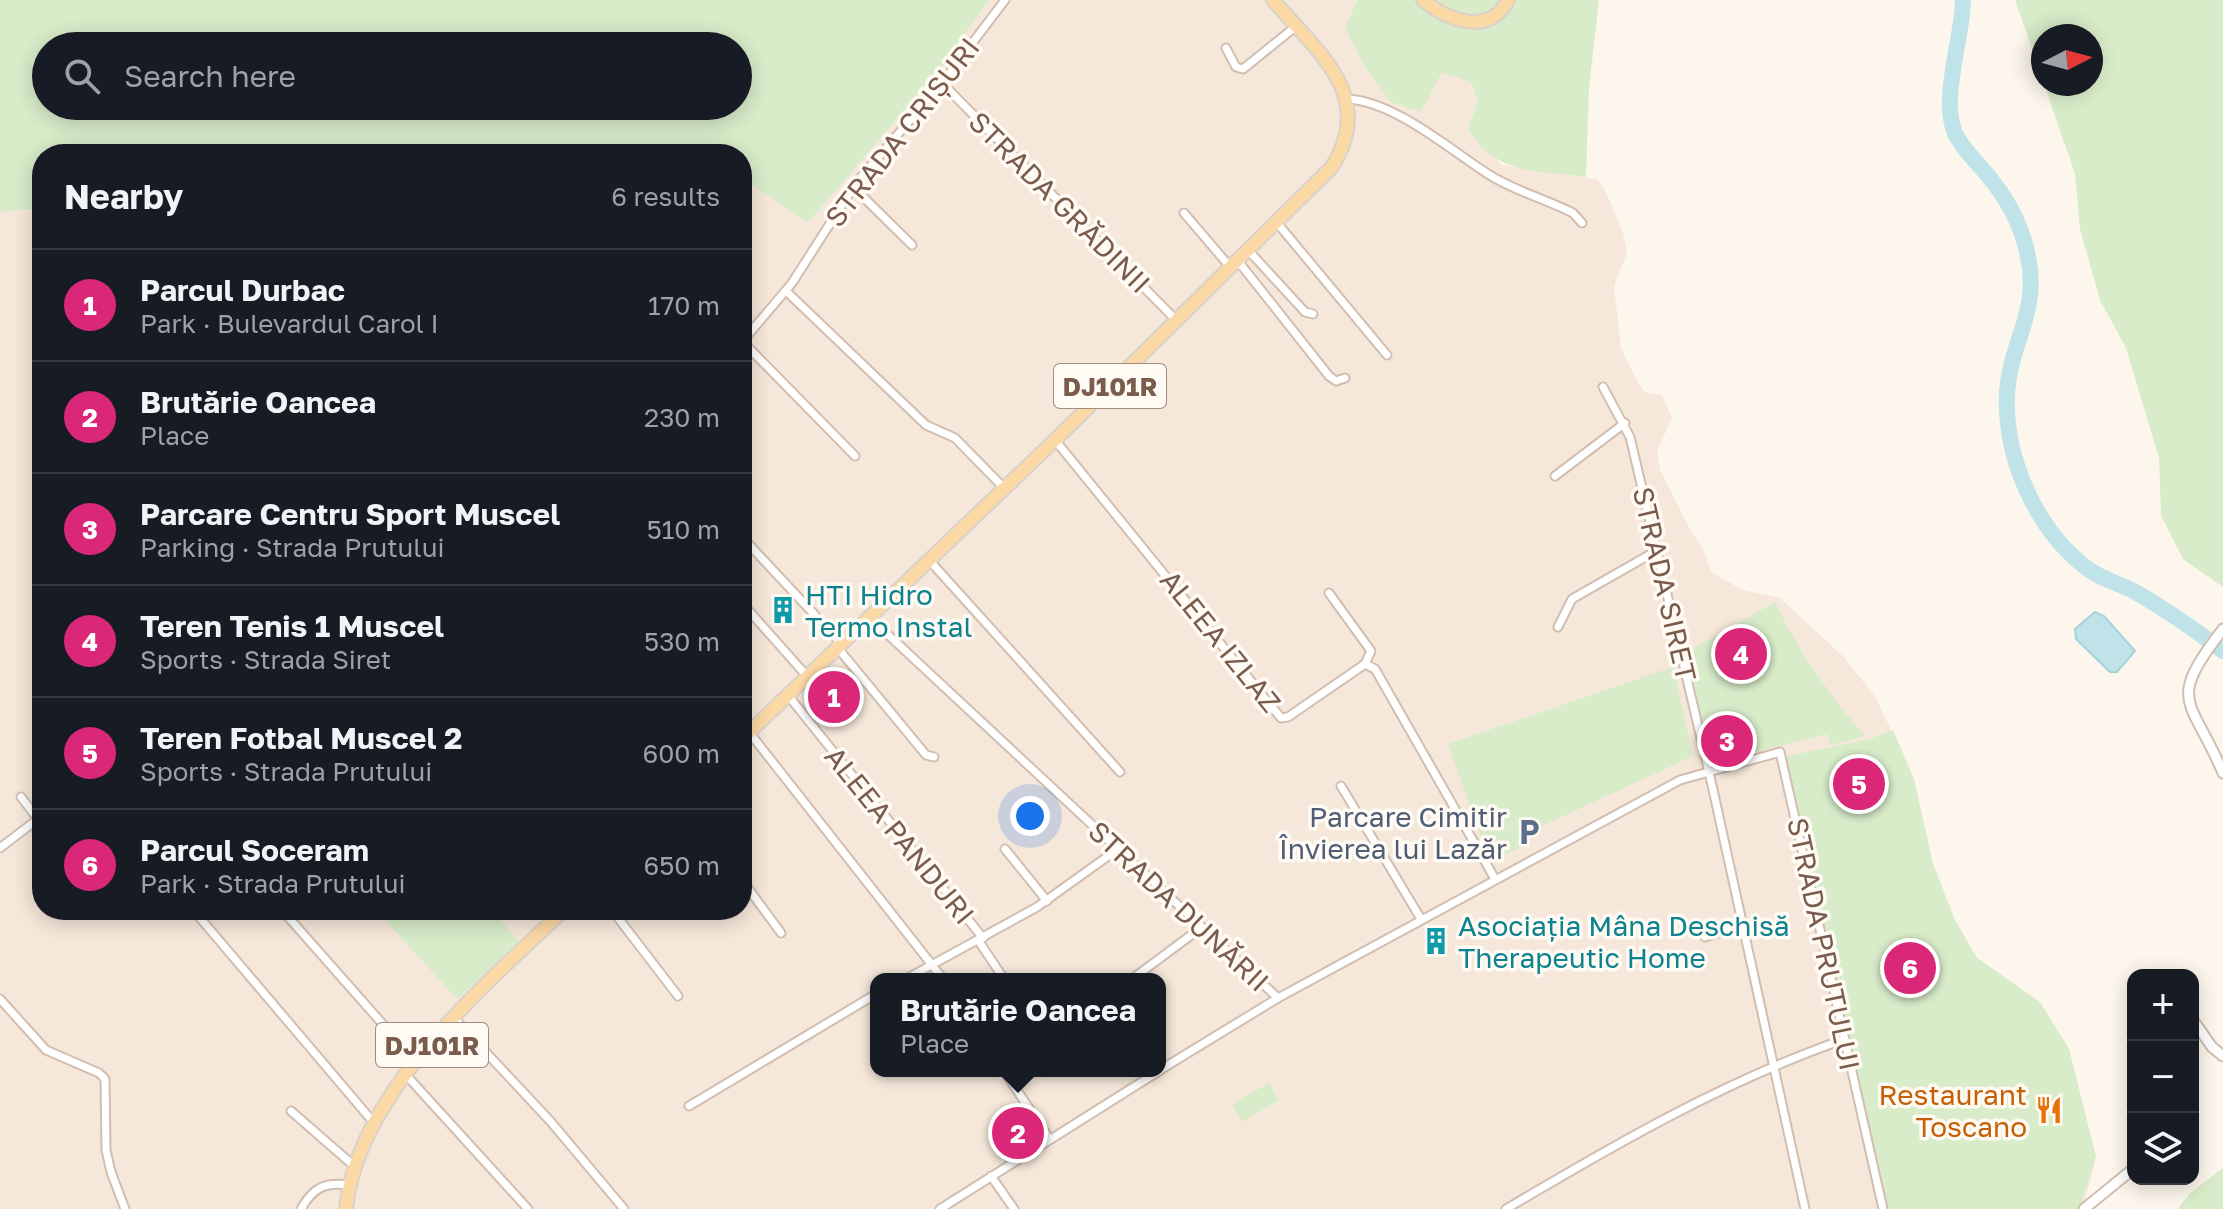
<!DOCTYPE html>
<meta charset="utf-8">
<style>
:root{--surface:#171b24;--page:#242831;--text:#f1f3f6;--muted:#9ea1a6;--line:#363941;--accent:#db2777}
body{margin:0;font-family:"Golos Text",sans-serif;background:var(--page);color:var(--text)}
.controls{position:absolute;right:24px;bottom:24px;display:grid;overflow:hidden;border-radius:16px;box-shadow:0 4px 20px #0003}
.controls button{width:72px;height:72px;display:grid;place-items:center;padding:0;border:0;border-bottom:2px solid var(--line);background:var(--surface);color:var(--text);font:40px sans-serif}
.compass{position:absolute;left:2031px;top:24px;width:72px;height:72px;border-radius:50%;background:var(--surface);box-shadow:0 4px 20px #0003;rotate:84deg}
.you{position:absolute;left:1030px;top:816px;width:28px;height:28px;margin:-20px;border:6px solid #fff;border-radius:50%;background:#1a73e8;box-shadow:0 0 0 12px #1a73e833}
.badge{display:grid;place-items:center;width:52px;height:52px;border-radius:50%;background:var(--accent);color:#fff;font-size:26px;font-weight:700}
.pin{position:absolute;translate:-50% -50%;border:4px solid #fff;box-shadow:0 2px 8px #0006}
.popup{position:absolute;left:870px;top:973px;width:296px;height:104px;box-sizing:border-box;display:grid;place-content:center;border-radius:16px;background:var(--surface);filter:drop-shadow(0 2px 6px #0005);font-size:26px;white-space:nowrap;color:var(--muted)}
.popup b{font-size:30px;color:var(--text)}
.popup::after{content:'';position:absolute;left:50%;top:100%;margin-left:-16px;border:16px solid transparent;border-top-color:var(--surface)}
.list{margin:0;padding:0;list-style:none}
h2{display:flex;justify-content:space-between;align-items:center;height:104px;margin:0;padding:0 32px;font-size:34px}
h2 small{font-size:26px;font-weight:400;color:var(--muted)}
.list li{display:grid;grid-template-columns:52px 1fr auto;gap:24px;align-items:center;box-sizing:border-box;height:112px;padding:0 32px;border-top:2px solid var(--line)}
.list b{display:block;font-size:30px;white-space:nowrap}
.list p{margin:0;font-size:26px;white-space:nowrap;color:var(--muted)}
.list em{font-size:26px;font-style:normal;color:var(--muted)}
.icon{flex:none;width:44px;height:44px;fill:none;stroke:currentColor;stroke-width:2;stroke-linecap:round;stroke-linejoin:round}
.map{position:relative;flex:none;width:2223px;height:1209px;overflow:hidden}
.search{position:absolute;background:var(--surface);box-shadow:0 4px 20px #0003;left:32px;top:32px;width:720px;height:88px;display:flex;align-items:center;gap:20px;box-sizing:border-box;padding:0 28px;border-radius:44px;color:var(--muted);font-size:30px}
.panel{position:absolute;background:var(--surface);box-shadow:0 4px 20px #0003;left:32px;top:144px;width:720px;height:776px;border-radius:32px}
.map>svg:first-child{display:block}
</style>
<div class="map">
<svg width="2223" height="1209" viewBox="0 0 2223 1209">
<rect width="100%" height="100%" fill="#fdf6ec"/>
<path fill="#f5e8da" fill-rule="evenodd" d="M989 0H1357L1346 29 1471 82 1478 100 1468 129 1502 165 1597 179 1606 192 1623 233 1627 253 1614 286 1621 348 1638 383 1645 392 1662 395 1672 418 1657 451 1660 470 1689 528 1703 549 1711 572 1743 590 1780 598 1844 657 1876 698 1914 779 1933 864 1955 920 1977 958 2040 1002 2069 1049 2096 1157 2083 1209H0V212L42 208V910H742V178L808 223 939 70ZM876 979H1160V1071H876Z"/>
<g fill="#d8ecc9" fill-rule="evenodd">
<path d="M0 0H989L939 70 808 223 742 178V154H42V208L0 212ZM46 46H738V106H46Z"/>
<path d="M1357 0H1599L1589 88 1586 177C1537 170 1496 176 1468 129L1478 100 1471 82 1442 72 1421 112 1391 102 1365 67 1345 28Z"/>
<path d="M2015 0H2223V587L2183 559 2161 515 2159 458 2126 348 2100 300 2080 229 2075 174 2044 84H2091V36H2043V80Z"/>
<path d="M1775 602C1798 651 1829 695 1865 736L1830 745 1827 734 1712 763 1687 652Z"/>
<path d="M1673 667 1693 756 1529 832 1520 848 1489 860 1448 744Z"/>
<path d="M820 678 831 691 844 680 862 702 834 726 805 691Z"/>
<path d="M1893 730 1914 779 1933 864 1955 920 1977 958 2040 1002 2069 1049 2096 1157 2079 1209H1884L1783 757 1870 739Z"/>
<path d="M376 910H491L520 942 457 999Z"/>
<path d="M1269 1083 1279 1100 1242 1122 1232 1104Z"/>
<path d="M2223 1168V1209H2178L2189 1194Z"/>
</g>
<path fill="#bfe3e8" stroke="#a5d3da" stroke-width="2" d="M2095 612 2104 616 2135 651 2117 672H2110L2076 639 2075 629Z"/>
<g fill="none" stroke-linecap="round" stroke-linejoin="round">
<path stroke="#bfe3e8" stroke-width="16" d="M1963 0C1963 36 1940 99 1955 133 1961 147 1974 159 1984 171 2006 196 2022 224 2028 257 2040 312 2010 342 2007 393 2004 458 2036 530 2088 569 2103 580 2122 584 2137 593 2167 610 2195 630 2223 651"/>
<g stroke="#d1beb0" stroke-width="11">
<g id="minor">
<path d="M1226 48 1236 67 1243 69 1295 27"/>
<path d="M942 83 1177 321"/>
<path d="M1348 99C1395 102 1449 149 1488 174 1514 191 1546 199 1573 213L1582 223"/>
<path d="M853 187 912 245"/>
<path d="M1184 213 1231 268"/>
<path d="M1278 224 1387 355"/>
<path d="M1249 251 1305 312 1313 314"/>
<path d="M1238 261 1329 376 1336 381 1345 378"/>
<path d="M786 291 926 425 955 438 1004 488"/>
<path d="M742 341 855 456"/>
<path d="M742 342 792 283 856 183 942 83 1005 0"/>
<path d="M1603 387 1630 437 1712 785 1805 1209"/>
<path d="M1055 440 1281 718 1288 717 1365 664"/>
<path d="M1555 476 1625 423"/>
<path d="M742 537 841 643"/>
<path d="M929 560 1120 772"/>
<path d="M1329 593 1371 651 1365 664"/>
<path d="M742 603 806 675"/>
<path d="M869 617 1278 998"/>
<path d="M1558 627 1572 599 1656 551"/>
<path d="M837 647 926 755 934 757"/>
<path d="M1365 664 1375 669 1495 879"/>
<path d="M787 694 983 938"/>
<path d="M749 732 943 979"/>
<path d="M1341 786 1421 919"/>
<path d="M0 848 38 819 21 797"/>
<path d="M1005 849 1047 901"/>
<path d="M742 880 781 933"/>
<path d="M282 910 417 1063"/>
<path d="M612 910 678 996"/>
<path d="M195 912 374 1123"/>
<path d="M1705 937 1744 925"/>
<path d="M978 940 1004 979"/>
<path d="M906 979 1037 907 1118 849"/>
<path d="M1132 979 1202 927"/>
<path d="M0 999 46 1050 99 1073 105 1079 106 1150 111 1172 125 1209"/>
<path d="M454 1018 551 1122 624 1209"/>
<path d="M1160 1070 1278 998 1680 780 1780 752 1883 1209"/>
<path d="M1004 1071 1049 1138"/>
<path d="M407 1076 528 1209"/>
<path d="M689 1106 876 994"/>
<path d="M291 1111 353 1165"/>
<path d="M991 1176 1014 1209"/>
<path d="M301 1209C313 1188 324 1182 348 1185"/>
<path d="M940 1209 1159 1071"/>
<path d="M1506 1209C1616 1144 1724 1081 1845 1039"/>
</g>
</g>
<g stroke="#d1beb0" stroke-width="13">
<g id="tertiary">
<path d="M2223 629C2165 704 2191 697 2223 773"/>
<path d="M2193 1020 2212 1047 2223 1056"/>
<path d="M2084 1209 2133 1169"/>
</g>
</g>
<g stroke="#dad1cd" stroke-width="16">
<g id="primary">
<path d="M1423 0C1447 20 1490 37 1508 0"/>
<path d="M742 739 1055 440 1332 167C1377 95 1317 52 1273 0"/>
<path d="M346 1209C357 1093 484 986 564 910"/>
</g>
</g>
<use href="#minor" stroke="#fff" stroke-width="7"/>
<use href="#tertiary" stroke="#fff" stroke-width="9"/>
<use href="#primary" stroke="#fbd9a5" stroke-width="12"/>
</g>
<defs>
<g id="building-bare" transform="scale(2.16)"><path d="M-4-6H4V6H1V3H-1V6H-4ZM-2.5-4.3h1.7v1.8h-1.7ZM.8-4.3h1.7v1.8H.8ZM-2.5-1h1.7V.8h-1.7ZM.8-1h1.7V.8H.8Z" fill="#0f9aa8" stroke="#fffaf3" stroke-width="2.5" paint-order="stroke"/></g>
<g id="parking-bare" transform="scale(2.16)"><path d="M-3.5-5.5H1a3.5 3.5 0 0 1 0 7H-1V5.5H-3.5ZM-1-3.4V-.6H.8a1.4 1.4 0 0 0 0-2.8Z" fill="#5c6f8a" stroke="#fffaf3" stroke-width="2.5" paint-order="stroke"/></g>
<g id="restaurant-bare" transform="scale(2.16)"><path d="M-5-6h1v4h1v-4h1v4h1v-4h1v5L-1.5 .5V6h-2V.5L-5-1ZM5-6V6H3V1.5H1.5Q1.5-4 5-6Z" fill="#e8710a" stroke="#fffaf3" stroke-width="2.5" paint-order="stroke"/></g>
</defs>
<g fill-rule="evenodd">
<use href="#building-bare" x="783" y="610"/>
<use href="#parking-bare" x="1529" y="832"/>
<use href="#building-bare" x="1436" y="941"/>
<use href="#restaurant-bare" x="2049" y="1110"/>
</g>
<g text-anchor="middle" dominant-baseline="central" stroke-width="7" stroke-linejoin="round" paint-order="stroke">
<g fill="#fffaf3" stroke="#a28b7f" stroke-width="2">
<rect x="1054" y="364" width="112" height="44" rx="6"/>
<rect x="376" y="1023" width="112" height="44" rx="6"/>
</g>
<g font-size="26" font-weight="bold" fill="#7a5c4d">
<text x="1110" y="386">DJ101R</text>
<text x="432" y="1045">DJ101R</text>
</g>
<g font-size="28" fill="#7a5c4d" stroke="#fffaf3">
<text transform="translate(902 132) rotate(-52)">STRADA CRIȘURI</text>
<text transform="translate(1060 202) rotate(45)">STRADA GRĂDINII</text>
<text transform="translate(1665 584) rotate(77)">STRADA SIRET</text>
<text transform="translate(1221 641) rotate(51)">ALEEA IZLAZ</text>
<text transform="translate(900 835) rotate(51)">ALEEA PANDURI</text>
<text transform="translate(1179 906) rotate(43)">STRADA DUNĂRII</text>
<text transform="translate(1824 944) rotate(78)">STRADA PRUTULUI</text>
</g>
<g font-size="28" fill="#0d838f" stroke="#fffaf3" text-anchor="start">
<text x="805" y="594">HTI Hidro<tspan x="805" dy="32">Termo Instal</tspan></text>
<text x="1458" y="925">Asociația Mâna Deschisă<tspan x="1458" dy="32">Therapeutic Home</tspan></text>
</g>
<g font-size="28" fill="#4e5e75" stroke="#fffaf3" text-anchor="end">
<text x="1507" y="816">Parcare Cimitir<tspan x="1507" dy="32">Învierea lui Lazăr</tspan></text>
</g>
<g font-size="28" fill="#c56008" stroke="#fffaf3" text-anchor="end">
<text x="2027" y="1094">Restaurant<tspan x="2027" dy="32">Toscano</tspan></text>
</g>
</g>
</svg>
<div class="controls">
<button>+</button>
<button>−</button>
<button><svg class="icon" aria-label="layers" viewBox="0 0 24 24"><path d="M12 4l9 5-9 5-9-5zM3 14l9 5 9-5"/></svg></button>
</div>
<svg class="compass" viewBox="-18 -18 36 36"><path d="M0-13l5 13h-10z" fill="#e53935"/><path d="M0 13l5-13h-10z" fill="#9ea1a6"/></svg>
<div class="you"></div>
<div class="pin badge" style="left:834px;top:697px">1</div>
<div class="pin badge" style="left:1018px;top:1133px">2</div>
<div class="popup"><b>Brutărie Oancea</b>Place</div>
<div class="pin badge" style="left:1727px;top:741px">3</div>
<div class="pin badge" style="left:1741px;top:654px">4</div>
<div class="pin badge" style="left:1859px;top:784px">5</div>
<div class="pin badge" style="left:1910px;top:968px">6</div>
<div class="search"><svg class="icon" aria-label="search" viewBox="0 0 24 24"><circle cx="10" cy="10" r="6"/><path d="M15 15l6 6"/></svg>Search here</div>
<section class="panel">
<h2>Nearby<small>6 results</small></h2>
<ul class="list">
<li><span class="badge">1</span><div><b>Parcul Durbac</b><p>Park · Bulevardul Carol I</p></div><em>170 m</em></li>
<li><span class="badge">2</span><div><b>Brutărie Oancea</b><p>Place</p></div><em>230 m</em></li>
<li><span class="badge">3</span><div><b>Parcare Centru Sport Muscel</b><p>Parking · Strada Prutului</p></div><em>510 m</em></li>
<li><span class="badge">4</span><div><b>Teren Tenis 1 Muscel</b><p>Sports · Strada Siret</p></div><em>530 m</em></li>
<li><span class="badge">5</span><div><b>Teren Fotbal Muscel 2</b><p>Sports · Strada Prutului</p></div><em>600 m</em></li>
<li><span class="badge">6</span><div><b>Parcul Soceram</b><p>Park · Strada Prutului</p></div><em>650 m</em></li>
</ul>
</section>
</div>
